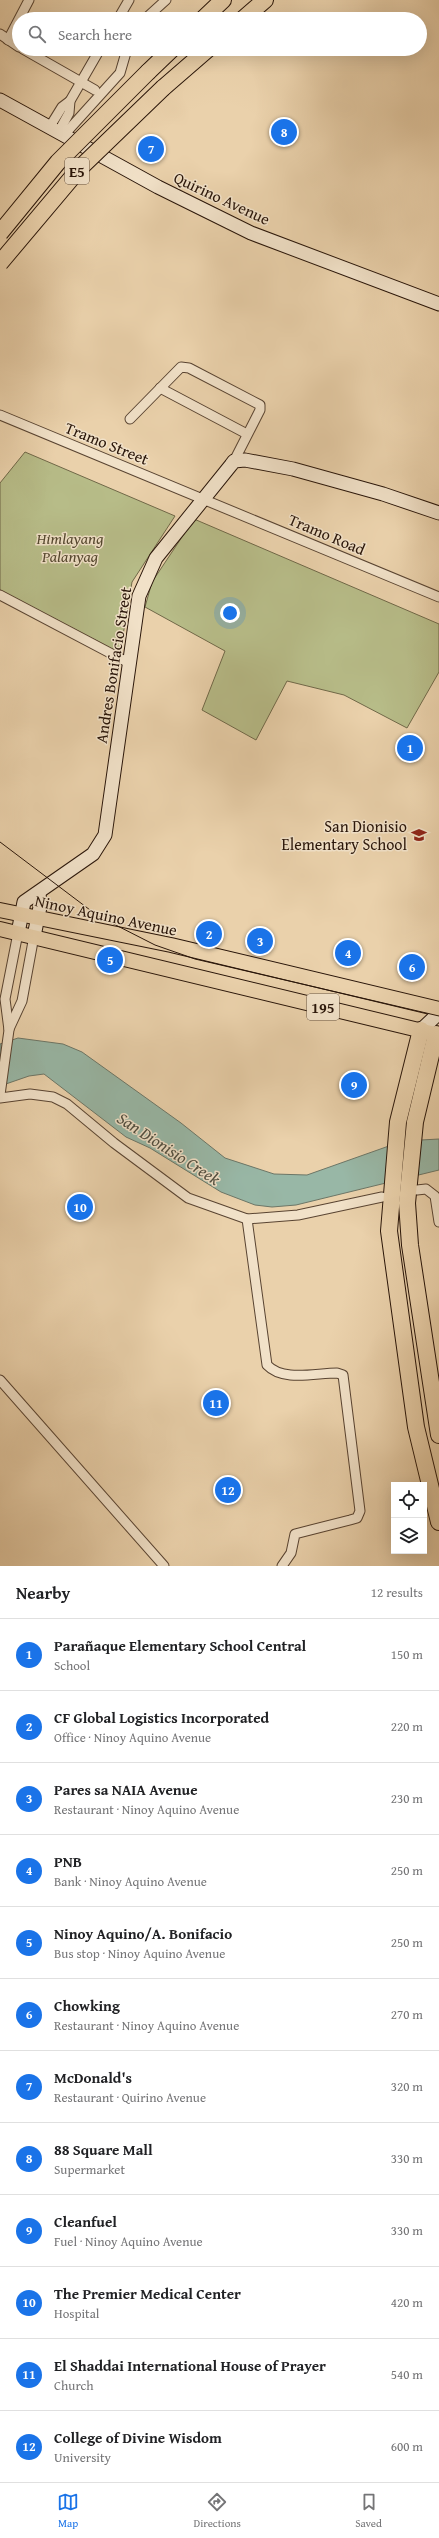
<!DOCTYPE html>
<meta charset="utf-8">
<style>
:root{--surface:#fff;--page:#f2f2f2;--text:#202124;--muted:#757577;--line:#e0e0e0;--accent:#1a73e8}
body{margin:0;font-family:"Gentium Book Plus",serif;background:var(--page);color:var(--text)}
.controls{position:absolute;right:12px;bottom:12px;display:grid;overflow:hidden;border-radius:0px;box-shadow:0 4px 16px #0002}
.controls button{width:36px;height:36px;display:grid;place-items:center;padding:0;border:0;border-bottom:1px solid var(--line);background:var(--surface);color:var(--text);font:20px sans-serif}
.you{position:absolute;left:230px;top:613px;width:14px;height:14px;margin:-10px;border:3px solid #fff;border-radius:50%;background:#1a73e8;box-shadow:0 0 0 6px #1a73e833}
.badge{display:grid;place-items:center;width:26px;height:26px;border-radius:50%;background:var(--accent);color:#fff;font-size:13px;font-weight:700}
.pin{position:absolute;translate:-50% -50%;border:2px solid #fff;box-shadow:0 1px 4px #0006}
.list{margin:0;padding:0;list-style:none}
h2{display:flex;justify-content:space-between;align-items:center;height:52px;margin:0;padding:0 16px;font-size:17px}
h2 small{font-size:13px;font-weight:400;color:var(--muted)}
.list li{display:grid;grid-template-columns:26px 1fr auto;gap:12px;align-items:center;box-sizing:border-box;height:72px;padding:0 16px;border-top:1px solid var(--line)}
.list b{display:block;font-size:15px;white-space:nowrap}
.list p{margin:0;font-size:13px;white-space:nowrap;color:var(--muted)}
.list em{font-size:13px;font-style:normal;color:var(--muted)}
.icon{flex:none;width:22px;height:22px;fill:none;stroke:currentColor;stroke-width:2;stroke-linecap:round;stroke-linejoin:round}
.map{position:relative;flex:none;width:439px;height:1566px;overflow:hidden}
.search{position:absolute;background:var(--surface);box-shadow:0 4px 16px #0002;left:12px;right:12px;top:12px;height:44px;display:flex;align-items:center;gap:10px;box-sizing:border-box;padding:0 14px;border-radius:22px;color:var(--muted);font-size:15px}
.sheet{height:916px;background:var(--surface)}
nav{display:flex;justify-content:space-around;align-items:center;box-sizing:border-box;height:56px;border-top:1px solid var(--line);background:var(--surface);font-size:11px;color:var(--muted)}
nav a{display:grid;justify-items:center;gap:2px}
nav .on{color:var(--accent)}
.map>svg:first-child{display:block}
</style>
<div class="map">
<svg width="439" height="1566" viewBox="0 0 439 1566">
<rect width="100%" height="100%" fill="#ead1ab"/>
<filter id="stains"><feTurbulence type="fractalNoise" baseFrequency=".005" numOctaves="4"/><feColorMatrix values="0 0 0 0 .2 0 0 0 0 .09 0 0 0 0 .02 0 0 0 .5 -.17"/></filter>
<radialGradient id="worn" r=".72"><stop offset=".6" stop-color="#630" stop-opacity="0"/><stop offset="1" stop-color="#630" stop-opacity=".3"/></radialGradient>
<g fill="#b7bc88" stroke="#706848">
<path d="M25 452 175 516 132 582 120 653 0 590V483Z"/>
<path d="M194 519 439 624V672L407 728 344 695 287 681 256 740 202 710 225 651 145 607 152 582Z"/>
</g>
<path fill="#98b7a6" stroke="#6c7667" d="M18 1038 63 1044 82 1052 181 1123 225 1158 274 1174 307 1175 403 1141 439 1139V1170L296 1205 272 1207 255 1205 221 1192 150 1148 126 1137 44 1074 29 1076 0 1086V1044Z"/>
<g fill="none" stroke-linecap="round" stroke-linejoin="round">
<g stroke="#594432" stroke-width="11">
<g id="street">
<path d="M118 19 129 0"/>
<path d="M145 19 166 0"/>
<path d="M0 34 19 47"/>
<path d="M8 40 29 0"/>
<path d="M23 49 95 90"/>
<path d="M49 128 62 107 70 101"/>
<path d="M58 133 69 113 70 101 100 49"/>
<path d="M63 136 120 73 127 49"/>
<path d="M160 388 247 434"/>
<path d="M0 415 439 597"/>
<path d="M130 419 181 367 189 368 260 405V410L234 461"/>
<path d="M0 595 129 663"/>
<path d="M9 1029 22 1001 34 936"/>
<path d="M0 1095 9 1030 5 999 18 933"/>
<path d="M0 1098 30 1094 53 1097 67 1104 114 1143 188 1198 247 1219 298 1215 382 1197"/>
<path d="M417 1190 426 1189 435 1196 439 1222"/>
<path d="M247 1219 267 1365C283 1382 315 1373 337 1373L343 1375 360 1511 357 1518 350 1520 295 1534 291 1553 282 1566"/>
<path d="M0 1380 164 1566"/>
</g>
</g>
<g stroke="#291509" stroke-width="15">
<g id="secondary">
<path d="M0 100 158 187 251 233 439 304"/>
<path d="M18 933 24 902 93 854 105 835 139 596 156 558 231 465 234 461 245 460 293 469 383 494 439 513"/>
<path d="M34 936 40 907 39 893"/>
<path d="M421 1030 439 1013"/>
</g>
</g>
<g stroke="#291509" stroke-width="16">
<g id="primary">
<path d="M0 910 171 945 439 1009"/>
<path d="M0 929 431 1033"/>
</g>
</g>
<g stroke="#291509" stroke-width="18">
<g id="highway">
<path d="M203 19 223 0"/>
<path d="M243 19 265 0"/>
<path d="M148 72 172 49"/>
<path d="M163 88 208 49"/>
<path d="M421 1030 398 1122 389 1231 416 1427 439 1522"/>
<path d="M436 1034 415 1122 407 1203 410 1245 439 1435"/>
</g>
</g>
<use href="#street" stroke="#f1e1c8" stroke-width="9"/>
<use href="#secondary" stroke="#f1e1c8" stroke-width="13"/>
<use href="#primary" stroke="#ead1ab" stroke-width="14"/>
<use href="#highway" stroke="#ead1ab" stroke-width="16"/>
<path stroke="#291509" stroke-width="1" d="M0 842 98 916 155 945 195 959 439 1016"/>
<g stroke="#291509" stroke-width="18" stroke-linecap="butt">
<g id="highway-bridge">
<path d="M0 233 58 162 148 72"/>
<path d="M0 263 80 168 163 88"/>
</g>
</g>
<use href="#highway-bridge" stroke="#ead1ab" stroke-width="16"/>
</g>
<defs>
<g id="school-bare" transform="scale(1.2)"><path d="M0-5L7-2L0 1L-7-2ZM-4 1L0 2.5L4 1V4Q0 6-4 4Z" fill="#8f2418" stroke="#f1e1c8" stroke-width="2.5" paint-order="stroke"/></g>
</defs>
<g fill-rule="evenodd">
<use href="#school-bare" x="419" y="835"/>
</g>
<g text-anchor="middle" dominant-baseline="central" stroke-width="3" stroke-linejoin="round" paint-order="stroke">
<g fill="#f1e1c8" stroke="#655242" stroke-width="1">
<rect x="65" y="158" width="24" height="26" rx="3"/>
<rect x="307" y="994" width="32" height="26" rx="3"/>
</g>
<g font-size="15" font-weight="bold" fill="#291509">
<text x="77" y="171">E5</text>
<text x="323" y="1007">195</text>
</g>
<g font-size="16" fill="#291509" stroke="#f1e1c8">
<text transform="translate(222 198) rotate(25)">Quirino Avenue</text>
<text transform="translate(107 443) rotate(22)">Tramo Street</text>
<text transform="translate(327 534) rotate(23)">Tramo Road</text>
<text transform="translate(113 665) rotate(-81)">Andres Bonifacio Street</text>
<text transform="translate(106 915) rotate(12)">Ninoy Aquino Avenue</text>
</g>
<g font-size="16" font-style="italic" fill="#54472f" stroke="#f1e1c8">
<text x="70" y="538">Himlayang<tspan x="70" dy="18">Palanyag</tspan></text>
</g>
<g font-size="16" fill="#291509" stroke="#f1e1c8" text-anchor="end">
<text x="407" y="826">San Dionisio<tspan x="407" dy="18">Elementary School</tspan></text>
</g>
<g font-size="17" font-style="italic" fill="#504e40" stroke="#f1e1c8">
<text transform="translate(169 1148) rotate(33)">San Dionisio Creek</text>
</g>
</g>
<rect width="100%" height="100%" filter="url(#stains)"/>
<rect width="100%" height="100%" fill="url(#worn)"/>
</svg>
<div class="controls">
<button><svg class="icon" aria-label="locate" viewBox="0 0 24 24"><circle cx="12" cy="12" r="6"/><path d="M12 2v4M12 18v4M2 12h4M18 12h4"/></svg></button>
<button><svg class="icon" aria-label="layers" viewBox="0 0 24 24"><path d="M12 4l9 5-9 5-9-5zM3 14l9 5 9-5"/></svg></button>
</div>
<div class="you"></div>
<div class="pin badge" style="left:410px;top:748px">1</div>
<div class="pin badge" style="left:209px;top:934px">2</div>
<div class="pin badge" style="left:260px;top:941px">3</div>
<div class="pin badge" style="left:348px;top:953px">4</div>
<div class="pin badge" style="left:110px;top:960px">5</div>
<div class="pin badge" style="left:412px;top:967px">6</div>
<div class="pin badge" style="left:151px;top:149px">7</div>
<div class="pin badge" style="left:284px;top:132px">8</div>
<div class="pin badge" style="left:354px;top:1085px">9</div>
<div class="pin badge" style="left:80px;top:1207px">10</div>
<div class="pin badge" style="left:216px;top:1403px">11</div>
<div class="pin badge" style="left:228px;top:1490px">12</div>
<div class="search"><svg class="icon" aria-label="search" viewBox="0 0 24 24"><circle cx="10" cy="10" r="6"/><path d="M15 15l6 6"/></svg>Search here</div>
</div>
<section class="sheet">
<h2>Nearby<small>12 results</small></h2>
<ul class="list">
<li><span class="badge">1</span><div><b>Parañaque Elementary School Central</b><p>School</p></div><em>150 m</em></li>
<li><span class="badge">2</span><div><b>CF Global Logistics Incorporated</b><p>Office · Ninoy Aquino Avenue</p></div><em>220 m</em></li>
<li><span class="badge">3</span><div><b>Pares sa NAIA Avenue</b><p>Restaurant · Ninoy Aquino Avenue</p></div><em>230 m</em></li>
<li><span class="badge">4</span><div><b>PNB</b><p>Bank · Ninoy Aquino Avenue</p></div><em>250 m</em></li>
<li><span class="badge">5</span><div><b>Ninoy Aquino/A. Bonifacio</b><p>Bus stop · Ninoy Aquino Avenue</p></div><em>250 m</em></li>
<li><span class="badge">6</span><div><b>Chowking</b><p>Restaurant · Ninoy Aquino Avenue</p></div><em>270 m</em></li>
<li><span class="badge">7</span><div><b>McDonald's</b><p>Restaurant · Quirino Avenue</p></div><em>320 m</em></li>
<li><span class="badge">8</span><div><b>88 Square Mall</b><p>Supermarket</p></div><em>330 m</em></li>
<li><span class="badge">9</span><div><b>Cleanfuel</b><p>Fuel · Ninoy Aquino Avenue</p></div><em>330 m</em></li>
<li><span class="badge">10</span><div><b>The Premier Medical Center</b><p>Hospital</p></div><em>420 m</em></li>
<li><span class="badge">11</span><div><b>El Shaddai International House of Prayer</b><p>Church</p></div><em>540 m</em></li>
<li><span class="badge">12</span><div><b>College of Divine Wisdom</b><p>University</p></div><em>600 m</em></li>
</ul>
</section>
<nav>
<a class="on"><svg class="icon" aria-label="map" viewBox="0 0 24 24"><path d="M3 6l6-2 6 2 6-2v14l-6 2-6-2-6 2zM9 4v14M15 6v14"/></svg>Map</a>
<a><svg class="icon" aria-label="directions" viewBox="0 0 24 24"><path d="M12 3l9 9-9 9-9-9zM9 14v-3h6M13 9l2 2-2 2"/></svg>Directions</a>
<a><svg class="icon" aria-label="saved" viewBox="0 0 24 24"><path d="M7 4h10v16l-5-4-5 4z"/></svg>Saved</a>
</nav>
